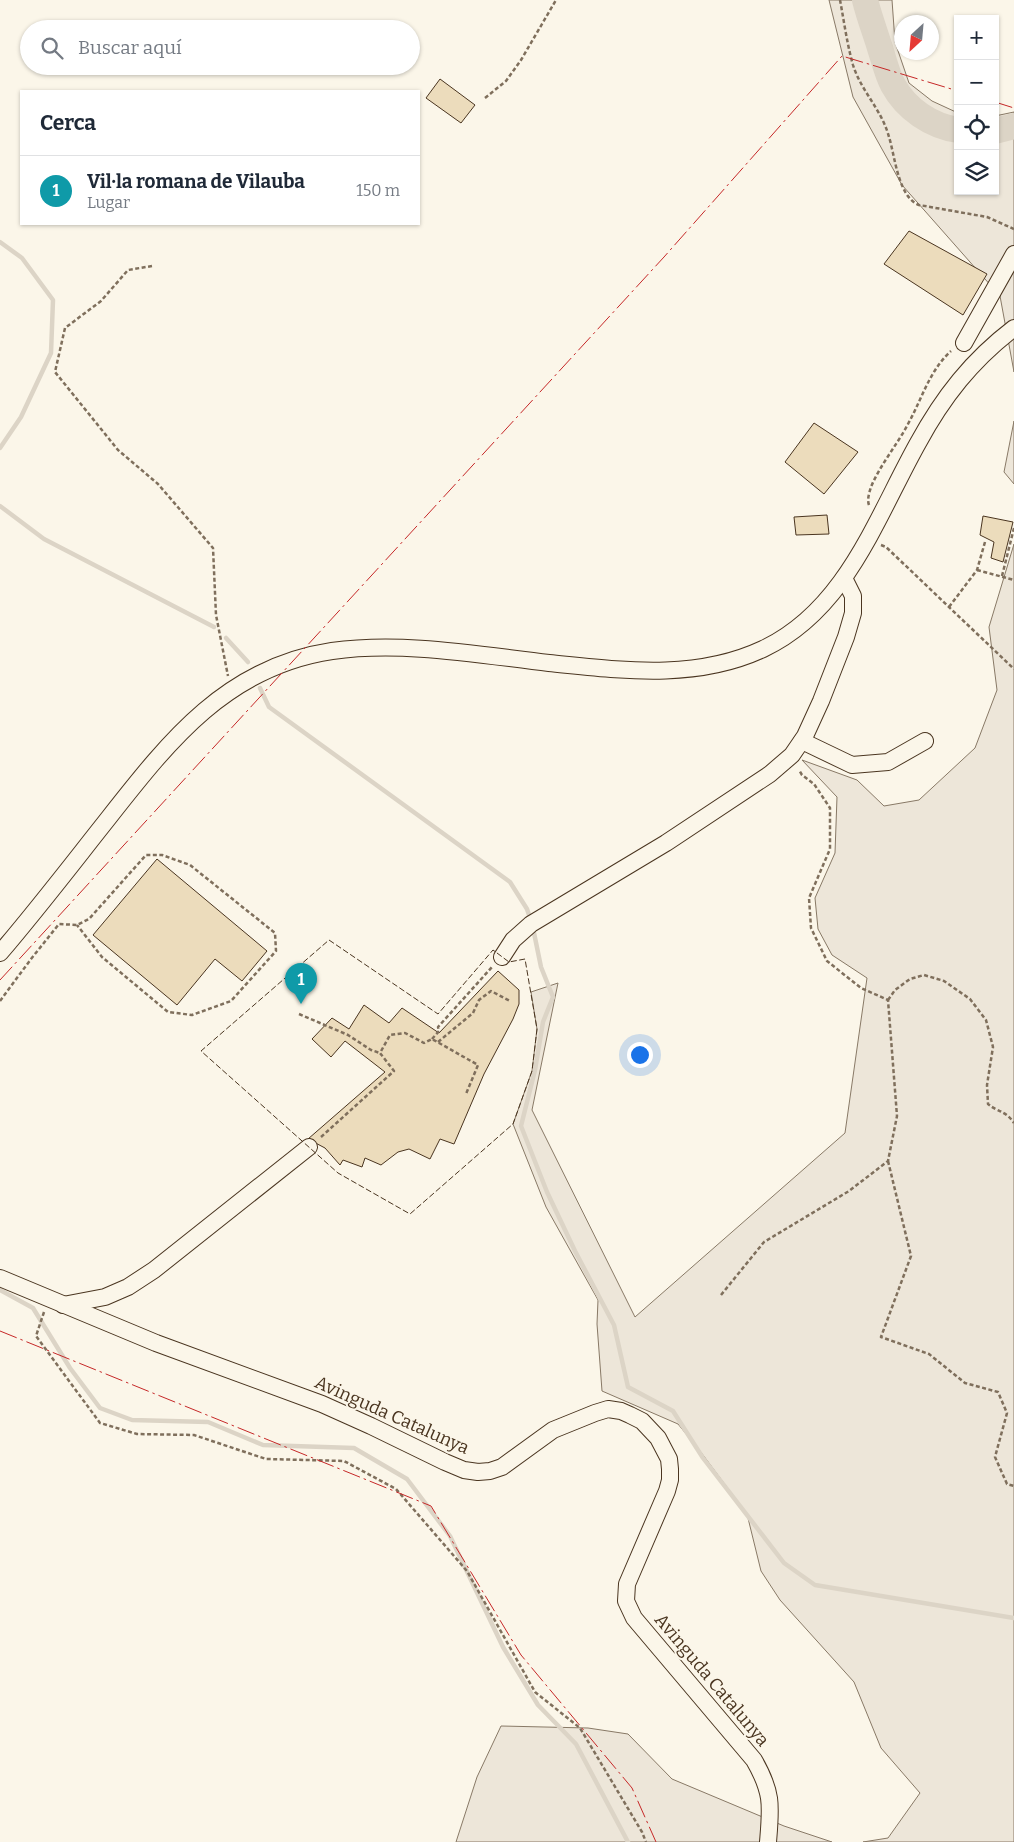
<!DOCTYPE html>
<html lang="es">
<meta charset="utf-8">
<style>
:root{--surface:#fff;--page:#f6f6f7;--text:#1f2937;--muted:#747a83;--line:#e0e1e3;--accent:#c62828}
body{margin:0;font-family:Bitter,serif;background:var(--page);color:var(--text)}
.controls{position:absolute;right:15px;top:15px;display:grid;overflow:hidden;border-radius:0px;box-shadow:0 1px 4px #0004}
.controls button{width:45px;height:45px;display:grid;place-items:center;padding:0;border:0;border-bottom:1px solid var(--line);background:var(--surface);color:var(--text);font:25px sans-serif}
.compass{position:absolute;left:894px;top:15px;width:45px;height:45px;border-radius:50%;background:var(--surface);box-shadow:0 1px 4px #0004;rotate:206deg}
.you{position:absolute;left:639px;top:1054px;width:18px;height:18px;margin:-12px;border:4px solid #fff;border-radius:50%;background:#1a73e8;box-shadow:0 0 0 8px #1a73e833}
.badge{display:grid;place-items:center;width:32px;height:32px;border-radius:50%;background:var(--accent);color:#fff;font-size:16px;font-weight:700}
.pin{position:absolute;translate:-50% -41px;filter:drop-shadow(0 1px 2px #0008)}
.pin::after{content:'';position:absolute;top:26px;width:18px;height:15px;background:inherit;clip-path:polygon(0 0,100% 0,50% 100%)}
.list{margin:0;padding:0;list-style:none}
h2{display:flex;justify-content:space-between;align-items:center;height:65px;margin:0;padding:0 20px;font-size:21px}
h2 small{font-size:16px;font-weight:400;color:var(--muted)}
.list li{display:grid;grid-template-columns:32px 1fr auto;gap:15px;align-items:center;box-sizing:border-box;height:70px;padding:0 20px;border-top:1px solid var(--line)}
.list b{display:block;font-size:19px;white-space:nowrap}
.list p{margin:0;font-size:16px;white-space:nowrap;color:var(--muted)}
.list em{font-size:16px;font-style:normal;color:var(--muted)}
.icon{flex:none;width:28px;height:28px;fill:none;stroke:currentColor;stroke-width:2;stroke-linecap:round;stroke-linejoin:round}
.map{position:relative;flex:none;width:1014px;height:1842px;overflow:hidden}
.search{position:absolute;background:var(--surface);box-shadow:0 1px 4px #0004;left:20px;top:20px;width:400px;height:55px;display:flex;align-items:center;gap:12px;box-sizing:border-box;padding:0 18px;border-radius:28px;color:var(--muted);font-size:19px}
.panel{position:absolute;background:var(--surface);box-shadow:0 1px 4px #0004;left:20px;top:90px;width:400px;height:135px;border-radius:0px}
.map>svg:first-child{display:block}
</style>
<div class="map">
<svg width="1014" height="1842" viewBox="0 0 1014 1842">
<rect width="100%" height="100%" fill="#fbf6e9"/>
<g fill="#ede6d9" stroke="#887966">
<path d="M829 0H892L895 42 909 83 932 101 958 113V191H995V116L1014 112V372L1000 296 902 185 853 97Z"/>
<path d="M1014 421V484L1004 472Z"/>
<path d="M1014 544V1842H863L888 1838 920 1793 881 1748 854 1682 780 1600 761 1571 747 1514 700 1451 678 1424 602 1391 597 1324 598 1300 546 1207 513 1124 532 1071 537 1029 531 992 558 983 532 1110 635 1317 845 1133 867 978 832 955 818 929 815 898 835 853 837 797 802 760 857 780 884 806 919 800 975 748 997 690 989 627Z"/>
<path d="M501 1726 588 1728 628 1734 672 1779 784 1826 832 1842H456L477 1777Z"/>
</g>
<g fill="none" stroke-linecap="round" stroke-linejoin="round">
<g stroke="#dcd4c6" stroke-width="4.5">
<path d="M0 242 22 258 53 300 51 353 21 417 0 448"/>
<path d="M0 506 44 539 214 627"/>
<path d="M226 638 248 662"/>
<path d="M260 688 269 707 510 882 527 909 531 921"/>
<path d="M533 928 541 967 553 997 543 1022 535 1070 521 1126 547 1192 575 1251 614 1325 628 1387 673 1411 703 1458 784 1563 815 1585 1014 1618"/>
<path d="M0 1290 33 1308 70 1368 100 1408 132 1420 208 1422 263 1445 354 1448 407 1479 450 1536 503 1647 538 1705 576 1744 628 1842"/>
</g>
<g stroke="#dcd4c6" stroke-width="26">
<path d="M865 0C869 16 875 32 880 48 884 60 887 74 893 85 906 109 931 126 958 130"/>
<path d="M995 131 1014 126"/>
</g>
</g>
<g fill="#ecdcbc" stroke="#4a3520">
<path d="M440 79 475 105 461 123 426 98Z"/>
<path d="M909 231 987 274 963 315 884 264Z"/>
<path d="M814 423 858 452 824 494 785 462Z"/>
<path d="M827 515 829 534 796 535 794 517Z"/>
<path d="M983 516 1013 522 1003 562 991 558 994 542 980 535Z"/>
<path d="M157 859 267 951 242 981 215 959 177 1005 93 935Z"/>
<path d="M498 971 519 990V1004L513 1019 484 1074 454 1144 440 1139 430 1159 409 1149 398 1152 381 1165 365 1158 362 1167 343 1160 340 1165 325 1148 308 1139 385 1072 345 1041 331 1057 312 1039 332 1018 349 1029 364 1005 389 1023 402 1008 439 1033Z"/>
</g>
<g fill="none" stroke-linecap="round" stroke-linejoin="round">
<g stroke="#4a3520" stroke-width="18">
<g id="minor">
<path d="M964 343 1014 254"/>
<path d="M802 741 852 765 888 762 925 741"/>
<path d="M0 953C36 911 69 868 103 825 166 745 224 667 332 651 403 641 479 655 549 663 620 670 695 681 763 649 846 610 876 518 918 443 943 397 972 360 1014 328"/>
<path d="M502 957 513 940 531 924 666 843 770 774 792 755 805 736 821 701 846 637 853 613V596L844 578"/>
<path d="M0 1278 156 1343 322 1404 371 1426 445 1462 464 1470 478 1472 490 1471 502 1467 553 1430 595 1413 608 1409 621 1411 630 1415 642 1421 658 1438 669 1459 670 1469V1480L667 1491 627 1584 626 1601 634 1618 754 1760C773 1793 771 1806 768 1842"/>
<path d="M63 1305 105 1297 128 1287 154 1270 309 1147"/>
</g>
</g>
<g stroke="#7f6f5c" stroke-width="2.5" stroke-dasharray="4 2.5" stroke-linecap="butt">
<path d="M840 0C844 21 847 44 853 65 861 91 882 110 889 137 895 156 898 197 919 205L987 217 1014 229"/>
<path d="M485 98 506 81 521 60 556 0"/>
<path d="M152 266 128 270 101 301 65 328 55 372 118 450 158 484 213 548 216 615 228 676"/>
<path d="M869 505C867 500 869 493 871 487 880 465 897 445 908 424 922 399 929 371 951 351"/>
<path d="M881 545 886 547 1014 669"/>
<path d="M977 570 1014 580"/>
<path d="M1002 576 1014 528"/>
<path d="M949 607 977 570 985 542"/>
<path d="M888 1000 895 990 910 979 924 975 944 981 970 999 986 1020 993 1047 987 1085 988 1104C999 1113 1005 1110 1014 1123"/>
<path d="M0 1001 31 959 59 924 77 925 89 919 146 855H162L190 865 275 933 276 951 231 1001 192 1015 168 1012 102 957 77 925"/>
<path d="M299 1014 348 1035 371 1050 380 1053"/>
<path d="M432 1039 439 1031 438 1027 492 967"/>
<path d="M438 1042 473 1013 479 1000 491 991 510 1001"/>
<path d="M321 1137 394 1071 380 1053 390 1035 405 1033 424 1043 432 1039 478 1065 466 1094"/>
<path d="M888 1161 911 1256 881 1337 929 1354 965 1383 998 1392 1007 1413 995 1457 1007 1484 1014 1486"/>
<path d="M721 1295 764 1242 849 1191 888 1161 897 1116 888 1000 861 988 827 961 811 928 809 898 830 849V808L814 784 802 775 799 770"/>
<path d="M44 1312 36 1336 100 1423 137 1434 194 1435 266 1459 344 1461 396 1489 467 1571 535 1692 580 1728 642 1832 646 1842"/>
</g>
<use href="#minor" stroke="#fbf6e9" stroke-width="16"/>
<path stroke="#4a3520" stroke-width="1" stroke-dasharray="6 2.5" stroke-linecap="butt" d="M329 940 438 1014 493 950 509 962 525 959 537 1029 532 1071 513 1124 410 1214 338 1173 201 1051Z"/>
<g stroke="#c62828" stroke-width="1" stroke-dasharray="18 4 2.5 4" stroke-linecap="butt">
<path d="M995 102 1014 108"/>
<path d="M0 980 664 257 842 56 958 91"/>
<path d="M0 1331 431 1506 521 1655 632 1788 656 1842"/>
</g>
</g>
<g text-anchor="middle" dominant-baseline="central" stroke-width="4" stroke-linejoin="round" paint-order="stroke">
<g font-size="18" fill="#4a3520" stroke="#fbf6e9">
<text transform="translate(392 1415) rotate(24)">Avinguda Catalunya</text>
<text transform="translate(712 1680) rotate(50)">Avinguda Catalunya</text>
</g>
</g>
</svg>
<div class="controls">
<button>+</button>
<button>−</button>
<button><svg class="icon" aria-label="locate" viewBox="0 0 24 24"><circle cx="12" cy="12" r="6"/><path d="M12 2v4M12 18v4M2 12h4M18 12h4"/></svg></button>
<button><svg class="icon" aria-label="layers" viewBox="0 0 24 24"><path d="M12 4l9 5-9 5-9-5zM3 14l9 5 9-5"/></svg></button>
</div>
<svg class="compass" viewBox="-18 -18 36 36"><path d="M0-13l5 13h-10z" fill="#e53935"/><path d="M0 13l5-13h-10z" fill="#747a83"/></svg>
<div class="you"></div>
<div class="pin badge" style="left:301px;top:1004px;background:#0f9aa8">1</div>
<div class="search"><svg class="icon" aria-label="search" viewBox="0 0 24 24"><circle cx="10" cy="10" r="6"/><path d="M15 15l6 6"/></svg>Buscar aquí</div>
<section class="panel">
<h2>Cerca<small></small></h2>
<ul class="list">
<li><span class="badge" style="background:#0f9aa8">1</span><div><b>Vil·la romana de Vilauba</b><p>Lugar</p></div><em>150 m</em></li>
</ul>
</section>
</div>
